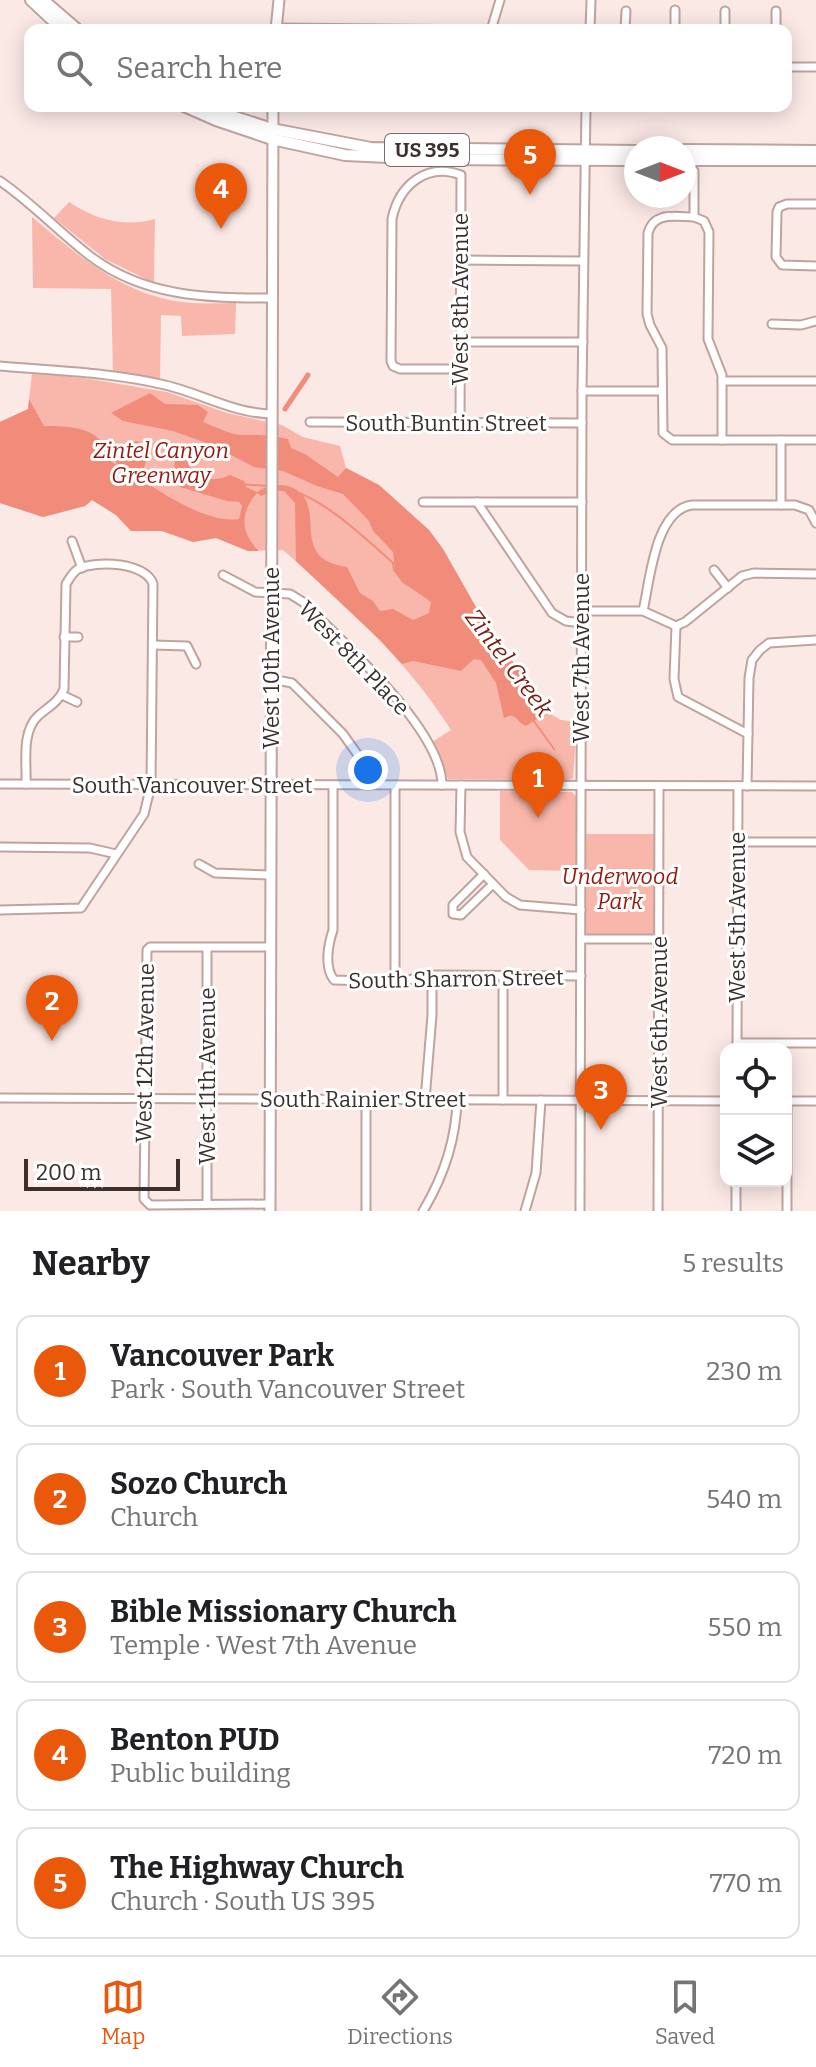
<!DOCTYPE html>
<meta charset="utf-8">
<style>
:root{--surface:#fff;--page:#f6f6f6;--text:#202124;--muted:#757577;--line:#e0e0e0;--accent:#ea580c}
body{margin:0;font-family:Bitter,serif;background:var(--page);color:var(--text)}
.controls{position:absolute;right:24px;bottom:24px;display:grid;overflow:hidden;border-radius:16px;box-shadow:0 4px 20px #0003}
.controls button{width:72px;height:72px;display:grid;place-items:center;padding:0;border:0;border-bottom:2px solid var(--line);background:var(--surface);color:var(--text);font:40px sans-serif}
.compass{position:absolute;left:624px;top:136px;width:72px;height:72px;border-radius:50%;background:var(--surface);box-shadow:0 4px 20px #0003;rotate:90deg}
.scale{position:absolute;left:24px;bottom:20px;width:156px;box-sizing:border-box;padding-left:8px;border:4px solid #3b302e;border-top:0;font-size:22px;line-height:28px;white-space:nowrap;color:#3b302e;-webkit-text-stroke:6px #fff;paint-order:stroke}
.you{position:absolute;left:368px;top:770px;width:28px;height:28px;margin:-20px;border:6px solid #fff;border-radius:50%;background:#1a73e8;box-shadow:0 0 0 12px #1a73e833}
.badge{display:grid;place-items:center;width:52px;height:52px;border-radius:50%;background:var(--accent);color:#fff;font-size:26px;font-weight:700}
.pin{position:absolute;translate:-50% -66px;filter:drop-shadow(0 2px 4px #0008)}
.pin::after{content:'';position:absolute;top:42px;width:28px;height:24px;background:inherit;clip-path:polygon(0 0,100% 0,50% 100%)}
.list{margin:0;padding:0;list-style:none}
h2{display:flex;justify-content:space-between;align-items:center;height:104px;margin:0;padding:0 32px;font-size:34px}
h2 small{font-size:26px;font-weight:400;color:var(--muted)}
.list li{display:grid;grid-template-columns:52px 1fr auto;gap:24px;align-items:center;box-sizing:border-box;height:112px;margin:0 16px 16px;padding:0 16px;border:2px solid var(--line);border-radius:16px}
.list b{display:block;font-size:30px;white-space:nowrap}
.list p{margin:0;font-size:26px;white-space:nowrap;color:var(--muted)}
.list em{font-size:26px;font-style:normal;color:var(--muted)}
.icon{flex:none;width:44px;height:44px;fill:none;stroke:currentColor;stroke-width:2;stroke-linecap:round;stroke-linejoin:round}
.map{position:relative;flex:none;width:816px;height:1211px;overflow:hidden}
.search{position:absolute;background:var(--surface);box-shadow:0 4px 20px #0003;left:24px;right:24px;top:24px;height:88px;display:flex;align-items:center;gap:20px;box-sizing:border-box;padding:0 28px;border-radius:16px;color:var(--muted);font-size:30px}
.sheet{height:744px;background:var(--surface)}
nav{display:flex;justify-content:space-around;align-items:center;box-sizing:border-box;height:112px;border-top:2px solid var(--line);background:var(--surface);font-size:22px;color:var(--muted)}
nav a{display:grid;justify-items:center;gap:4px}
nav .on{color:var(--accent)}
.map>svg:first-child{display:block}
</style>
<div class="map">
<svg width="816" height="1211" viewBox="0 0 816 1211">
<rect width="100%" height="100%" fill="#fbe9e6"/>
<g fill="#f9b7ab">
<path d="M69 202C95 219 123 228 155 219L154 283 105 259 54 218Z"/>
<path d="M32 217C80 257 127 299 193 303 207 304 222 303 236 303L235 334 182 336 181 316 161 315 160 381 113 373 111 289 33 288Z"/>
<path d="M32 373 90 379 167 392 227 413 282 425 303 437 340 446 346 468 379 485 429 530 443 549 481 616 547 712 561 720 577 722 573 778 569 780 448 779 432 742 451 730C407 660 345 605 283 550L248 551 216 538 193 542 162 531H131L116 515 92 500 85 506 43 517 0 503V422L28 409Z"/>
<path d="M500 791 572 792 576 796 577 871 529 870 500 840Z"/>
<path d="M586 834H656L654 937H586Z"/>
</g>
<path fill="#f18c7b" d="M150 393 165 404 198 405 208 412 203 422C214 426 231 435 241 435 253 434 276 436 288 439L291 448 305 454 338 477 346 468 379 485 429 530 443 549 481 616 548 712 526 726C516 723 517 711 504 718L496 683 481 660 474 659 461 671 413 661 402 664 381 641 296 561 295 503 284 491H275L261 496 257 493C240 512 240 533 259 551H248L216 538 193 542 162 531H131L116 515 92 500 85 506 43 517 0 503V422L28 409 29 399 44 426C60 426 87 426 99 439 108 449 102 456 116 465L118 449 136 441 151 447 144 468V481C166 496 211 524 239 519L242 506 239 502 227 501 180 487 174 475 175 456 184 455 193 473C207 479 216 482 230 475L244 481 246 487 257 492C274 480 302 483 308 506 313 523 307 540 319 555 326 563 337 565 347 567L360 593 373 601 380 611 393 609 413 620 429 613 431 602 405 584 395 571 393 552 373 531 369 521 343 494 317 486 283 471 254 467 212 445 173 431 123 421 111 413Z"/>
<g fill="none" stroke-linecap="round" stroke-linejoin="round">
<g stroke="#f28d7c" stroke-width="2">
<path d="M0 452 48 459 102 460 145 477 267 486"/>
<path d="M277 487C317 491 364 537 393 563L394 570 403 582 453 614 476 641 554 749"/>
</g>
<path stroke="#f28d7c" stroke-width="5" d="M285 409 308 375"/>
<g stroke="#bfa39e" stroke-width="11">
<g id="minor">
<path d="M776 11V30"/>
<path d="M277 28 491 30"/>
<path d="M491 30 500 0"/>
<path d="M590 30 591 0"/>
<path d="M625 30 626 11"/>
<path d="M675 30V10"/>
<path d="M725 30V11"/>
<path d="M786 67H816"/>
<path d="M694 171V217L704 221 709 232 708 339 722 375V440"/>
<path d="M0 181C32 203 59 232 90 256 144 297 206 298 271 298"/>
<path d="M816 204H787L779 207 777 212 776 257 782 265 816 266"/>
<path d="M694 217C676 217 654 211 648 233L647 314 650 325 662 348 663 433 672 440H816"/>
<path d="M460 260 583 261"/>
<path d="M772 324 801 325 816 321"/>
<path d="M460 342H583"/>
<path d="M0 366C54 371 111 372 165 385 200 393 233 413 271 414"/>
<path d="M722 381H816"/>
<path d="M582 391H662"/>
<path d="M310 422 582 423"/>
<path d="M460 423 461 175C427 162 399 185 392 219L391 361 393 366 400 369H460"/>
<path d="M781 440V505"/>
<path d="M423 502H582"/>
<path d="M477 502 552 613 566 621 581 623"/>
<path d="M72 541 82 568"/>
<path d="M714 570 728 588"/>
<path d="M223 575 255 592 290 594 303 602C341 641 442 729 442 785"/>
<path d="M581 611H643L676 626 685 622 742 576 754 573 816 574"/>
<path d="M643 611C650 580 655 510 692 505H795L809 510 816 523"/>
<path d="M676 626 674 679 678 697 748 734"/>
<path d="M64 637H78"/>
<path d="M153 645 187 646 196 664"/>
<path d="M271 679 292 683 343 734 365 765 368 785"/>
<path d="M62 695 77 702"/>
<path d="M0 784 816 786"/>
<path d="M333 785V930C328 945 324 967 334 980L399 982 432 975 581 976"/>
<path d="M461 785 460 832 467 857 506 897 520 905 581 910"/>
<path d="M747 786 749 678 752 660 760 650 769 643 816 640"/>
<path d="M738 842H816"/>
<path d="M0 847 90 848 116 854"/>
<path d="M199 864 215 873 271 875"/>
<path d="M484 874 453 905V914L461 915 493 884"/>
<path d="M0 910 81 908 144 814 151 785 153 584C146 562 96 560 78 569 72 573 70 578 66 584L64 689C59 702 48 707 38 716 21 732 27 763 26 784"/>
<path d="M581 939H659"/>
<path d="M207 948V1204"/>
<path d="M395 982V785"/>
<path d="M737 1043H816"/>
<path d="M737 1049 738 786"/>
<path d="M0 1098 726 1101"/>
<path d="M425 1100 432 1015V975"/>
<path d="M503 1100V975"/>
<path d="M786 1101H816"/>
<path d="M270 1204 150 1205 144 1199 147 950 150 947H270"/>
<path d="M366 1211V1099"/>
<path d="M423 1211C444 1176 456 1141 457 1100"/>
<path d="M525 1211 536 1173 541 1100"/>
<path d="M580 1211 582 391 586 106"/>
<path d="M658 1211 659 786"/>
<path d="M736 1211V1181"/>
<path d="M787 1211V1101"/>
</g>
</g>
<g stroke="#bfa39e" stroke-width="13">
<g id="major">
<path d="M276 30 279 0"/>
<path d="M270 1211 273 106"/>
</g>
</g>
<g stroke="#bfa39e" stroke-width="14">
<g id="highway">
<path d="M31 0 63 30"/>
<path d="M43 0 78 30"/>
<path d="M184 106 216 120 272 139 345 155 430 159 636 160"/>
<path d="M201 106 272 129 371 148 636 151"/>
<path d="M684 150 816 151"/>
<path d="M684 160H816"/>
</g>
</g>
<use href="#minor" stroke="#fff" stroke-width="7"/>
<use href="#major" stroke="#fff" stroke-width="9"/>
<use href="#highway" stroke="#fff" stroke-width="10"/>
</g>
<g text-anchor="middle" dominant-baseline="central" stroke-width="6" stroke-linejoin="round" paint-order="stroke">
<rect fill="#fff" stroke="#766e6d" stroke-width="2" x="385" y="134" width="84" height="32" rx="6"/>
<g font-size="20" font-weight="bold" fill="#3b302e">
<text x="427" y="150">US 395</text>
</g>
<g font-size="22" fill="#3b302e" stroke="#fff">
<text transform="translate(460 299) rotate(-90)">West 8th Avenue</text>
<text x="446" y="423">South Buntin Street</text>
<text transform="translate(271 658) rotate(-90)">West 10th Avenue</text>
<text transform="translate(354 658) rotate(46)">West 8th Place</text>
<text transform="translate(581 658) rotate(-90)">West 7th Avenue</text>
<text x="192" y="785">South Vancouver Street</text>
<text transform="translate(737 917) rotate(-90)">West 5th Avenue</text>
<text transform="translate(456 979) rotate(-1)">South Sharron Street</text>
<text transform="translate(659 1022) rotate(-90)">West 6th Avenue</text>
<text transform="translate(145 1053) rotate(-89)">West 12th Avenue</text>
<text transform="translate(207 1076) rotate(-90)">West 11th Avenue</text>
<text x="363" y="1099">South Rainier Street</text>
</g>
<g font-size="22" font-style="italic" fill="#921b0e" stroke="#fff">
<text x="161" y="450">Zintel Canyon<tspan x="161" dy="25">Greenway</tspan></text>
<text x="620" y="876">Underwood<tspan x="620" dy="25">Park</tspan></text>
</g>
<g font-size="24" font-style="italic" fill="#771e13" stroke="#fff">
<text transform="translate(509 663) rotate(53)">Zintel Creek</text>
</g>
</g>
</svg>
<div class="controls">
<button><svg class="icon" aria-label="locate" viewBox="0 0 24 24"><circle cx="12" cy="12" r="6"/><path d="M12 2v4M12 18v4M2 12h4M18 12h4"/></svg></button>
<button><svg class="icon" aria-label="layers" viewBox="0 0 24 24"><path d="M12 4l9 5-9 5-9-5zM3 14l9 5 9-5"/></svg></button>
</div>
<svg class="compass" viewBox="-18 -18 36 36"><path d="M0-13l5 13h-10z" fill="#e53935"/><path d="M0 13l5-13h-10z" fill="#757577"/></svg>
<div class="scale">200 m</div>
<div class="you"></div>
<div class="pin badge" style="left:538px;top:818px">1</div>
<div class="pin badge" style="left:52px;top:1041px">2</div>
<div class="pin badge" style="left:601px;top:1130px">3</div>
<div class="pin badge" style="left:221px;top:229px">4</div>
<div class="pin badge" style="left:530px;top:195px">5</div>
<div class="search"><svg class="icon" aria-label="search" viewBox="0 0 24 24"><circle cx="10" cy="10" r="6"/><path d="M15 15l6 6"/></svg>Search here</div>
</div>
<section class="sheet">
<h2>Nearby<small>5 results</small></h2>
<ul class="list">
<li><span class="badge">1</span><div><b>Vancouver Park</b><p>Park · South Vancouver Street</p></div><em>230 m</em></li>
<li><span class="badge">2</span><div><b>Sozo Church</b><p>Church</p></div><em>540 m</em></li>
<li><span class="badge">3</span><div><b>Bible Missionary Church</b><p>Temple · West 7th Avenue</p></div><em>550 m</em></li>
<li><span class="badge">4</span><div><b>Benton PUD</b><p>Public building</p></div><em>720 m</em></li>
<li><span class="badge">5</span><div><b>The Highway Church</b><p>Church · South US 395</p></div><em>770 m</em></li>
</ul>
</section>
<nav>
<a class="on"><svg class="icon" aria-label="map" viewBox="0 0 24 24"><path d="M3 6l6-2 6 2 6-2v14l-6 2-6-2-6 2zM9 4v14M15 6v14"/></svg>Map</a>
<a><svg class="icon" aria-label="directions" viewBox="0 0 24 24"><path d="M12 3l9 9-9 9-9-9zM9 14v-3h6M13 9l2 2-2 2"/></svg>Directions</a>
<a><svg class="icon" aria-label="saved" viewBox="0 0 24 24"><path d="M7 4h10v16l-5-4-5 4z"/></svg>Saved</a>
</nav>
